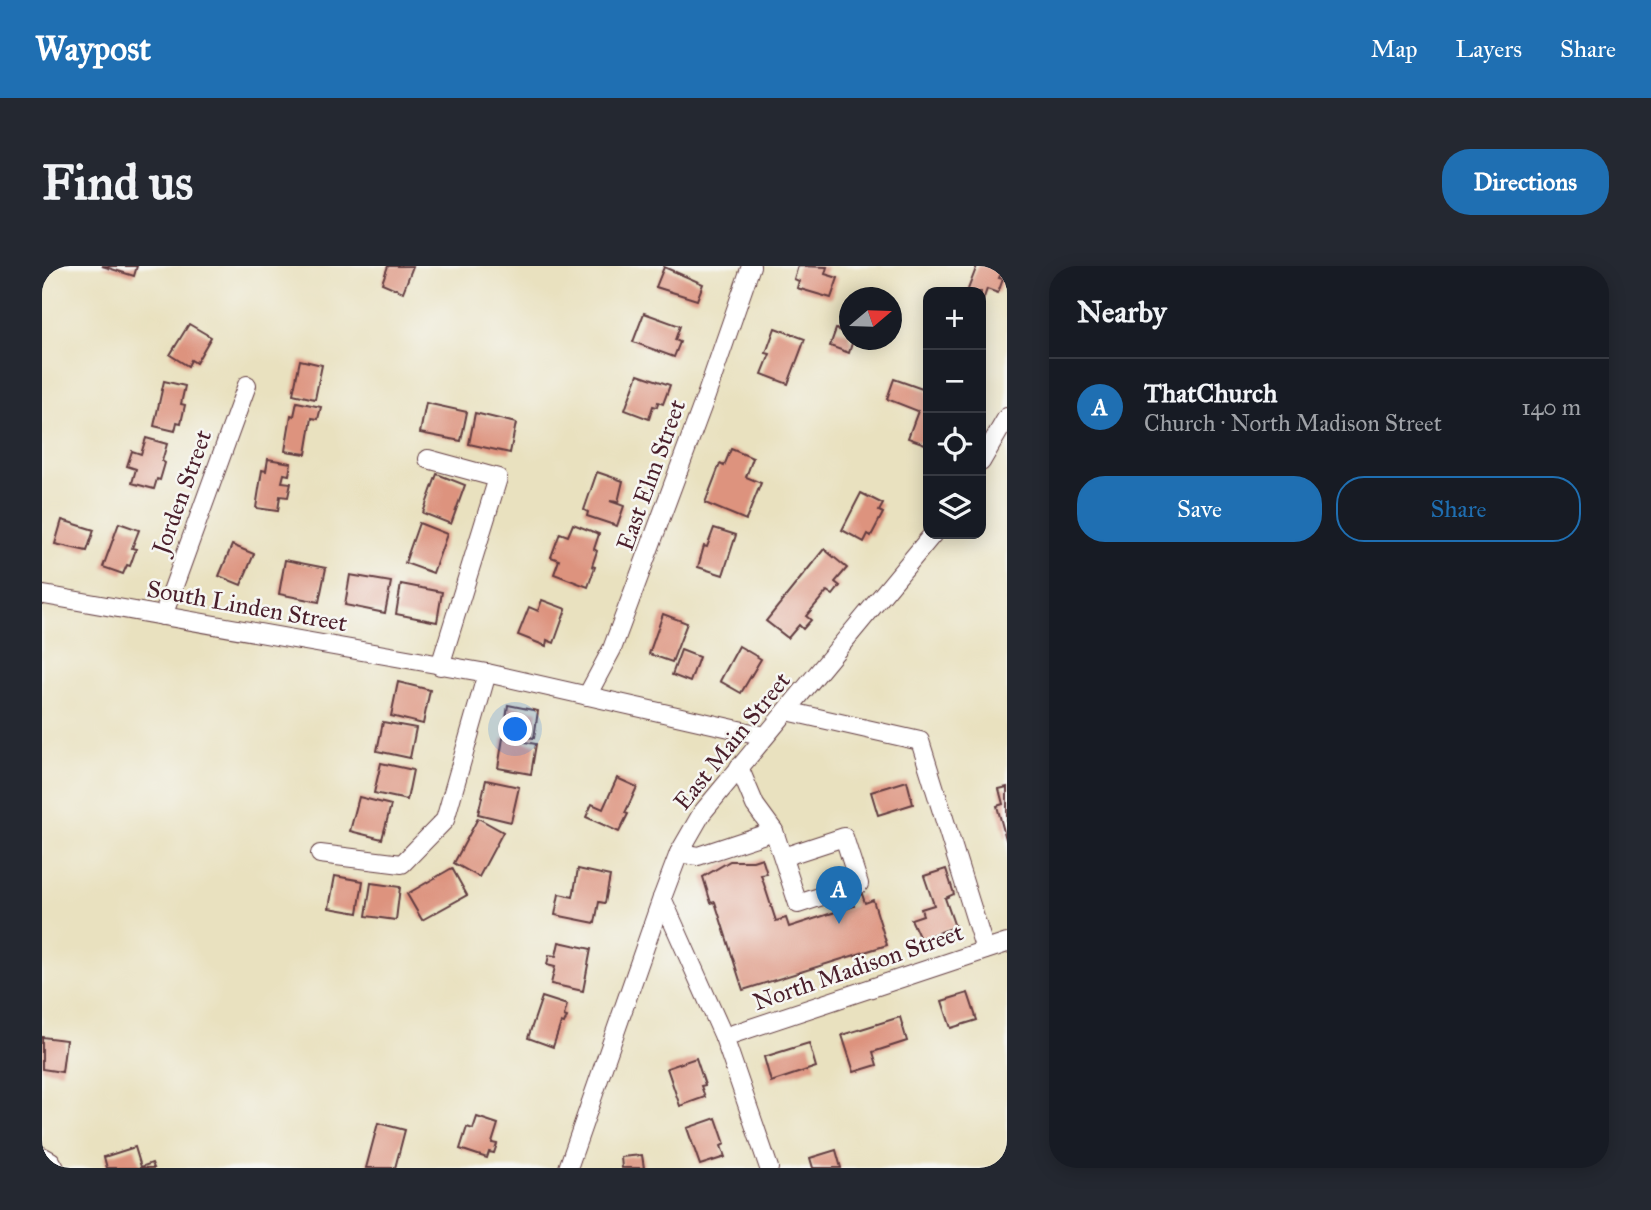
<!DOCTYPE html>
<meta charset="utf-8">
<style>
:root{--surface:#171b24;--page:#242831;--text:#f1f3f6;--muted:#9ea1a6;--line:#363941;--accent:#1f6fb2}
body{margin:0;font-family:"IM FELL Great Primer",serif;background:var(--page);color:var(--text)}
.controls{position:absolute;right:21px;top:21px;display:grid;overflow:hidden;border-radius:14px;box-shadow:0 4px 18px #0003}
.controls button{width:63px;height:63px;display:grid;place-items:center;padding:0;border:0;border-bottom:2px solid var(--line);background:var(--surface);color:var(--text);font:35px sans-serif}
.compass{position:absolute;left:797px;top:21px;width:63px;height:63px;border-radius:50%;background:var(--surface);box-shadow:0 4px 18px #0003;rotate:71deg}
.you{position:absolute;left:474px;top:464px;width:24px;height:24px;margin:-18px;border:5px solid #fff;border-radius:50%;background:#1a73e8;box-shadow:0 0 0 10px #1a73e833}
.badge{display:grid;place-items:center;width:46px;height:46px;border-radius:50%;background:var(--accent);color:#fff;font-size:23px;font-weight:700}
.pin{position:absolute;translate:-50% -58px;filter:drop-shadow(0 2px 4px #0008)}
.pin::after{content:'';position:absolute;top:37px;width:24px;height:21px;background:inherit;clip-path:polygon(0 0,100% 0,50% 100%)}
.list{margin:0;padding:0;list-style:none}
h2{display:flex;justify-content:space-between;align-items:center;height:91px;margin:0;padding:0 28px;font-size:30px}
h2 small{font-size:23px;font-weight:400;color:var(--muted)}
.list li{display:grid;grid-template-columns:46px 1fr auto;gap:21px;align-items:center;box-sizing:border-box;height:98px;padding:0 28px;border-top:2px solid var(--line)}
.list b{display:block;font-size:26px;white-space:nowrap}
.list p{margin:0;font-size:23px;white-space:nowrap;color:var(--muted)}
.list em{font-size:23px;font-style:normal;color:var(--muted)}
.actions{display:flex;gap:14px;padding:21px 28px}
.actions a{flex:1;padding:16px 0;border:2px solid var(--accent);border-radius:28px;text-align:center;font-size:24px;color:var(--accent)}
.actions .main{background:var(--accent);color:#fff}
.icon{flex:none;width:38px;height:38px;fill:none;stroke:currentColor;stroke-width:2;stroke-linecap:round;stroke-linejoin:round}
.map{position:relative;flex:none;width:965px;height:902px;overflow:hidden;border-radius:28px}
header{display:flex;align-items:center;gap:42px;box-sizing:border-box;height:98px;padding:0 35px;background:var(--accent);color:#fff}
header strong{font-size:33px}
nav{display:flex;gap:38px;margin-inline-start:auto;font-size:24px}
.intro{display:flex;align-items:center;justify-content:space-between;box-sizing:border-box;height:168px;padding:0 42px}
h1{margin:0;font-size:49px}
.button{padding:18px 32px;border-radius:28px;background:var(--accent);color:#fff;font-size:24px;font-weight:700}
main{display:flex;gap:42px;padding:0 42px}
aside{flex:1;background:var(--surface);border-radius:28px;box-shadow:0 4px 18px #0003}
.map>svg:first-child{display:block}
</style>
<header>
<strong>Waypost</strong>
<nav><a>Map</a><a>Layers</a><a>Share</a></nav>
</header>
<div class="intro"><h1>Find us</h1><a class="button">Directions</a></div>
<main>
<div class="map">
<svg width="965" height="902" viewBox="0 0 965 902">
<rect width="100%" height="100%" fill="#f6f6f2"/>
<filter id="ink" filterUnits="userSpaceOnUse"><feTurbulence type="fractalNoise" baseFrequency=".0143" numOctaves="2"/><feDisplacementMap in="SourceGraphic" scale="14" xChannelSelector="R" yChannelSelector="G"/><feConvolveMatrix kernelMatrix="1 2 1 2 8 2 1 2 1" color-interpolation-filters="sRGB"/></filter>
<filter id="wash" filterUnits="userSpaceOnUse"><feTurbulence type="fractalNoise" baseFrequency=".00686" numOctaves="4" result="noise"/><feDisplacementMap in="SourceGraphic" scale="28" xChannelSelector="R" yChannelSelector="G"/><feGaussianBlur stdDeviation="1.57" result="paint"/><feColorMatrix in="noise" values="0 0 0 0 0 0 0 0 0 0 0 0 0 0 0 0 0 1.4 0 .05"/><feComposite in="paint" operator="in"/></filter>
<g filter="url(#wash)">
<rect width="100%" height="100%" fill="#e9e1bf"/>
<g id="blocks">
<g fill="#dd937e">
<path d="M60 0H95L92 10Z"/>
<path d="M346 0H371L361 26 340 17Z"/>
<path d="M756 0 785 1 783 8 796 12 789 32 755 22 757 15 752 13Z"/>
<path d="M935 0H962L957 12 961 13 956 27 945 23 939 40V26H925Z"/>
<path d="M622 1 661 18 655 34 614 21Z"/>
<path d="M602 47 638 60 633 74 638 76 632 91 591 76Z"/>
<path d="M147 58 169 71 154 97 149 94 146 100 128 89Z"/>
<path d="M733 62 763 73 746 118 720 108 728 88 724 87Z"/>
<path d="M794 63 808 68V74H811L807 87 788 80Z"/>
<path d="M258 94 280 99 273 133 251 128Z"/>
<path d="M596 108 628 119 621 138 616 136 615 141 611 140 607 153 583 144Z"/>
<path d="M852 113 886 125V179L866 172 876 145 845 133Z"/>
<path d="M122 115 143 120 139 138 143 139 139 157 135 156 133 165 112 160Z"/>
<path d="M255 136 279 141 276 153 270 152 264 188 243 185 249 149 252 150Z"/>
<path d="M384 137 425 146 419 175 378 167Z"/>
<path d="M433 147 474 157 468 187 427 178Z"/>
<path d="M104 172 125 178 120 195 123 197 118 214 115 213 112 223 90 217 94 203 85 200 90 185 99 188Z"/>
<path d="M689 183 711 192 704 211 719 217 704 254 663 237 678 198 682 200Z"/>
<path d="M226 193 249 197 247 209 242 208 240 216 249 217 246 231 238 230 236 245 214 242 220 204 224 205Z"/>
<path d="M555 206 581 215 576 236 568 235 582 240 575 260 545 250 546 246 542 244Z"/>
<path d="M395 208 423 219 409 258 381 247Z"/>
<path d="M819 227 841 238 837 245 841 247 829 270 826 268 822 276 800 264Z"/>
<path d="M20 254 52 264 45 285 13 278Z"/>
<path d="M77 257 97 264 90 282 94 283 88 300 85 299 81 308 61 301Z"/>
<path d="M377 257 405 268 391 307 363 297Z"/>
<path d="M531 258 557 268 552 283 555 285 550 300 553 301 546 321 512 308 517 294 509 291 518 267 526 270Z"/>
<path d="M672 262 694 269 681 309 656 301 662 280 665 281Z"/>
<path d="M190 279 212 288 199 319 177 310Z"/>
<path d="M782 283 805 302 793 316 798 320 791 329 785 325 764 350 769 354 761 363 757 359 746 372 724 355Z"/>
<path d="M243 294 284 302 277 336 237 328Z"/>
<path d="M308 309 349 316 343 347 303 339Z"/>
<path d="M359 318 400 326 395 356 354 348Z"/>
<path d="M500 334 524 343 512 377 505 374 504 380 476 369 487 341 496 345Z"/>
<path d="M621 348 645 357 630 396 607 388Z"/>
<path d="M697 380 719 393 699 427 678 415Z"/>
<path d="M639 384 657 391 648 416 630 409Z"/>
<path d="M356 416 388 424 381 458 349 450Z"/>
<path d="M466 439 496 445 492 472 462 467Z"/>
<path d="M341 456 374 462 368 492 335 485Z"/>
<path d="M461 472 494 478 489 508 456 502Z"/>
<path d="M339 497 371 504 365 534 332 527Z"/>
<path d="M575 512 595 521 583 547 586 548 577 566 544 551 550 538 561 543Z"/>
<path d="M444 514 477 521 469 556 436 548Z"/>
<path d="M865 515 871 538 836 549 829 526Z"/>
<path d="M965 521V572L964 573 955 540 961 538 957 523Z"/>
<path d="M317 531 349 539 340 573 308 565Z"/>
<path d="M436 552 461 566 437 611 412 597Z"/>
<path d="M720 592 725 608 719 609 734 655 744 652 747 661 812 640 810 632 820 628 823 637 831 634 845 679 701 724 673 636 669 637 661 611 688 595H711Z"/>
<path d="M410 602 425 629 380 654 365 628Z"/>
<path d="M536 603 568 610 563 637 557 636 553 657 513 649 517 628 531 631Z"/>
<path d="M904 603 912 628 903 632 913 661 878 673 869 653 881 649 879 643 892 639 882 610Z"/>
<path d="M293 610 321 615 316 647 287 642Z"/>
<path d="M329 617 358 621 354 654 324 650Z"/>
<path d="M517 676 549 683 541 725 509 718 513 701 505 699 507 689 514 690Z"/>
<path d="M926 727 935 754 909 762 900 735Z"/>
<path d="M500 731 525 739 522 750 525 751 522 758 519 757 511 781 486 772Z"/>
<path d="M858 751 865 775 831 786 835 799 812 806 800 769Z"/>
<path d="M0 771 24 774 20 806 0 803Z"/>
<path d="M767 777 774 801 729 816 722 791Z"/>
<path d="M654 792 663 819 659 820 663 831 638 840 625 802Z"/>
<path d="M435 851 456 858 450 877 455 878 452 887 447 886 445 892 418 883 425 861 431 863Z"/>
<path d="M674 852 683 878 679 880 683 891 658 899 645 862Z"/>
<path d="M336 857 363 864 353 902H324Z"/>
<path d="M93 881 99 901 110 897 112 902H65L62 891Z"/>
<path d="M794 884 799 902H771L768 892Z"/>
<path d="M600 889 602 902H580L579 891Z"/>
</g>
</g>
</g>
<g filter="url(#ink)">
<use href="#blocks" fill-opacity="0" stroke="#623c41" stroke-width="2"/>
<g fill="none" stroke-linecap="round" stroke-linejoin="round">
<g stroke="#623c41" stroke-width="20">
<g id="minor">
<path d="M386 193 456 212 398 400"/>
<path d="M939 196 965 151"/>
<path d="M2 329 445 407 723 470"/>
<path d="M121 350 205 119"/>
<path d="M545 430 570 383 664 130 709 0"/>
<path d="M745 445 878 475 943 684"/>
<path d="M697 501 713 539 732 565"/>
<path d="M637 587 656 590 732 565 756 638 817 618 802 571 741 591"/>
<path d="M278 588 360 598 403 554 445 407"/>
<path d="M620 632 682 771 727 902"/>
<path d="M682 771 965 677"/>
<path d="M0 890 9 895 13 902"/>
<path d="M526 902 620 632 637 587 660 547 891 268"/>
</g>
</g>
<use href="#minor" stroke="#fff" stroke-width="18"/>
</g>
</g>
<g text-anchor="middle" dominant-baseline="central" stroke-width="5" stroke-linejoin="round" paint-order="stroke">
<g font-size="24" fill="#4a1f2b" stroke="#f6f6f2">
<text transform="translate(609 209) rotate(-70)">East Elm Street</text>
<text transform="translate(140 226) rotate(-70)">Jorden Street</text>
<text transform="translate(205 340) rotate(10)">South Linden Street</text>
<text transform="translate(690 475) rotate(-51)">East Main Street</text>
<text transform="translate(816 701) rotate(-19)">North Madison Street</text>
</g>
</g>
</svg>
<div class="controls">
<button>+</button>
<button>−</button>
<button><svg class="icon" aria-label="locate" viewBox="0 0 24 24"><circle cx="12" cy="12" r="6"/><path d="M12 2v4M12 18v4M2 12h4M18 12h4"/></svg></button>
<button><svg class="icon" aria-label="layers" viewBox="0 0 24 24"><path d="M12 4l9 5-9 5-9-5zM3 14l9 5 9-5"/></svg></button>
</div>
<svg class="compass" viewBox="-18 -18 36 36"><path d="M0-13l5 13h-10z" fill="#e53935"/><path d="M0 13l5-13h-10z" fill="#9ea1a6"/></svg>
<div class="you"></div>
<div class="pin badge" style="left:797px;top:658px">A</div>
</div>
<aside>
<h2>Nearby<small></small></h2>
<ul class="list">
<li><span class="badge">A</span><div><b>ThatChurch</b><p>Church · North Madison Street</p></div><em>140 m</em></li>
</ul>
<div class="actions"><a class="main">Save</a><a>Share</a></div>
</aside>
</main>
